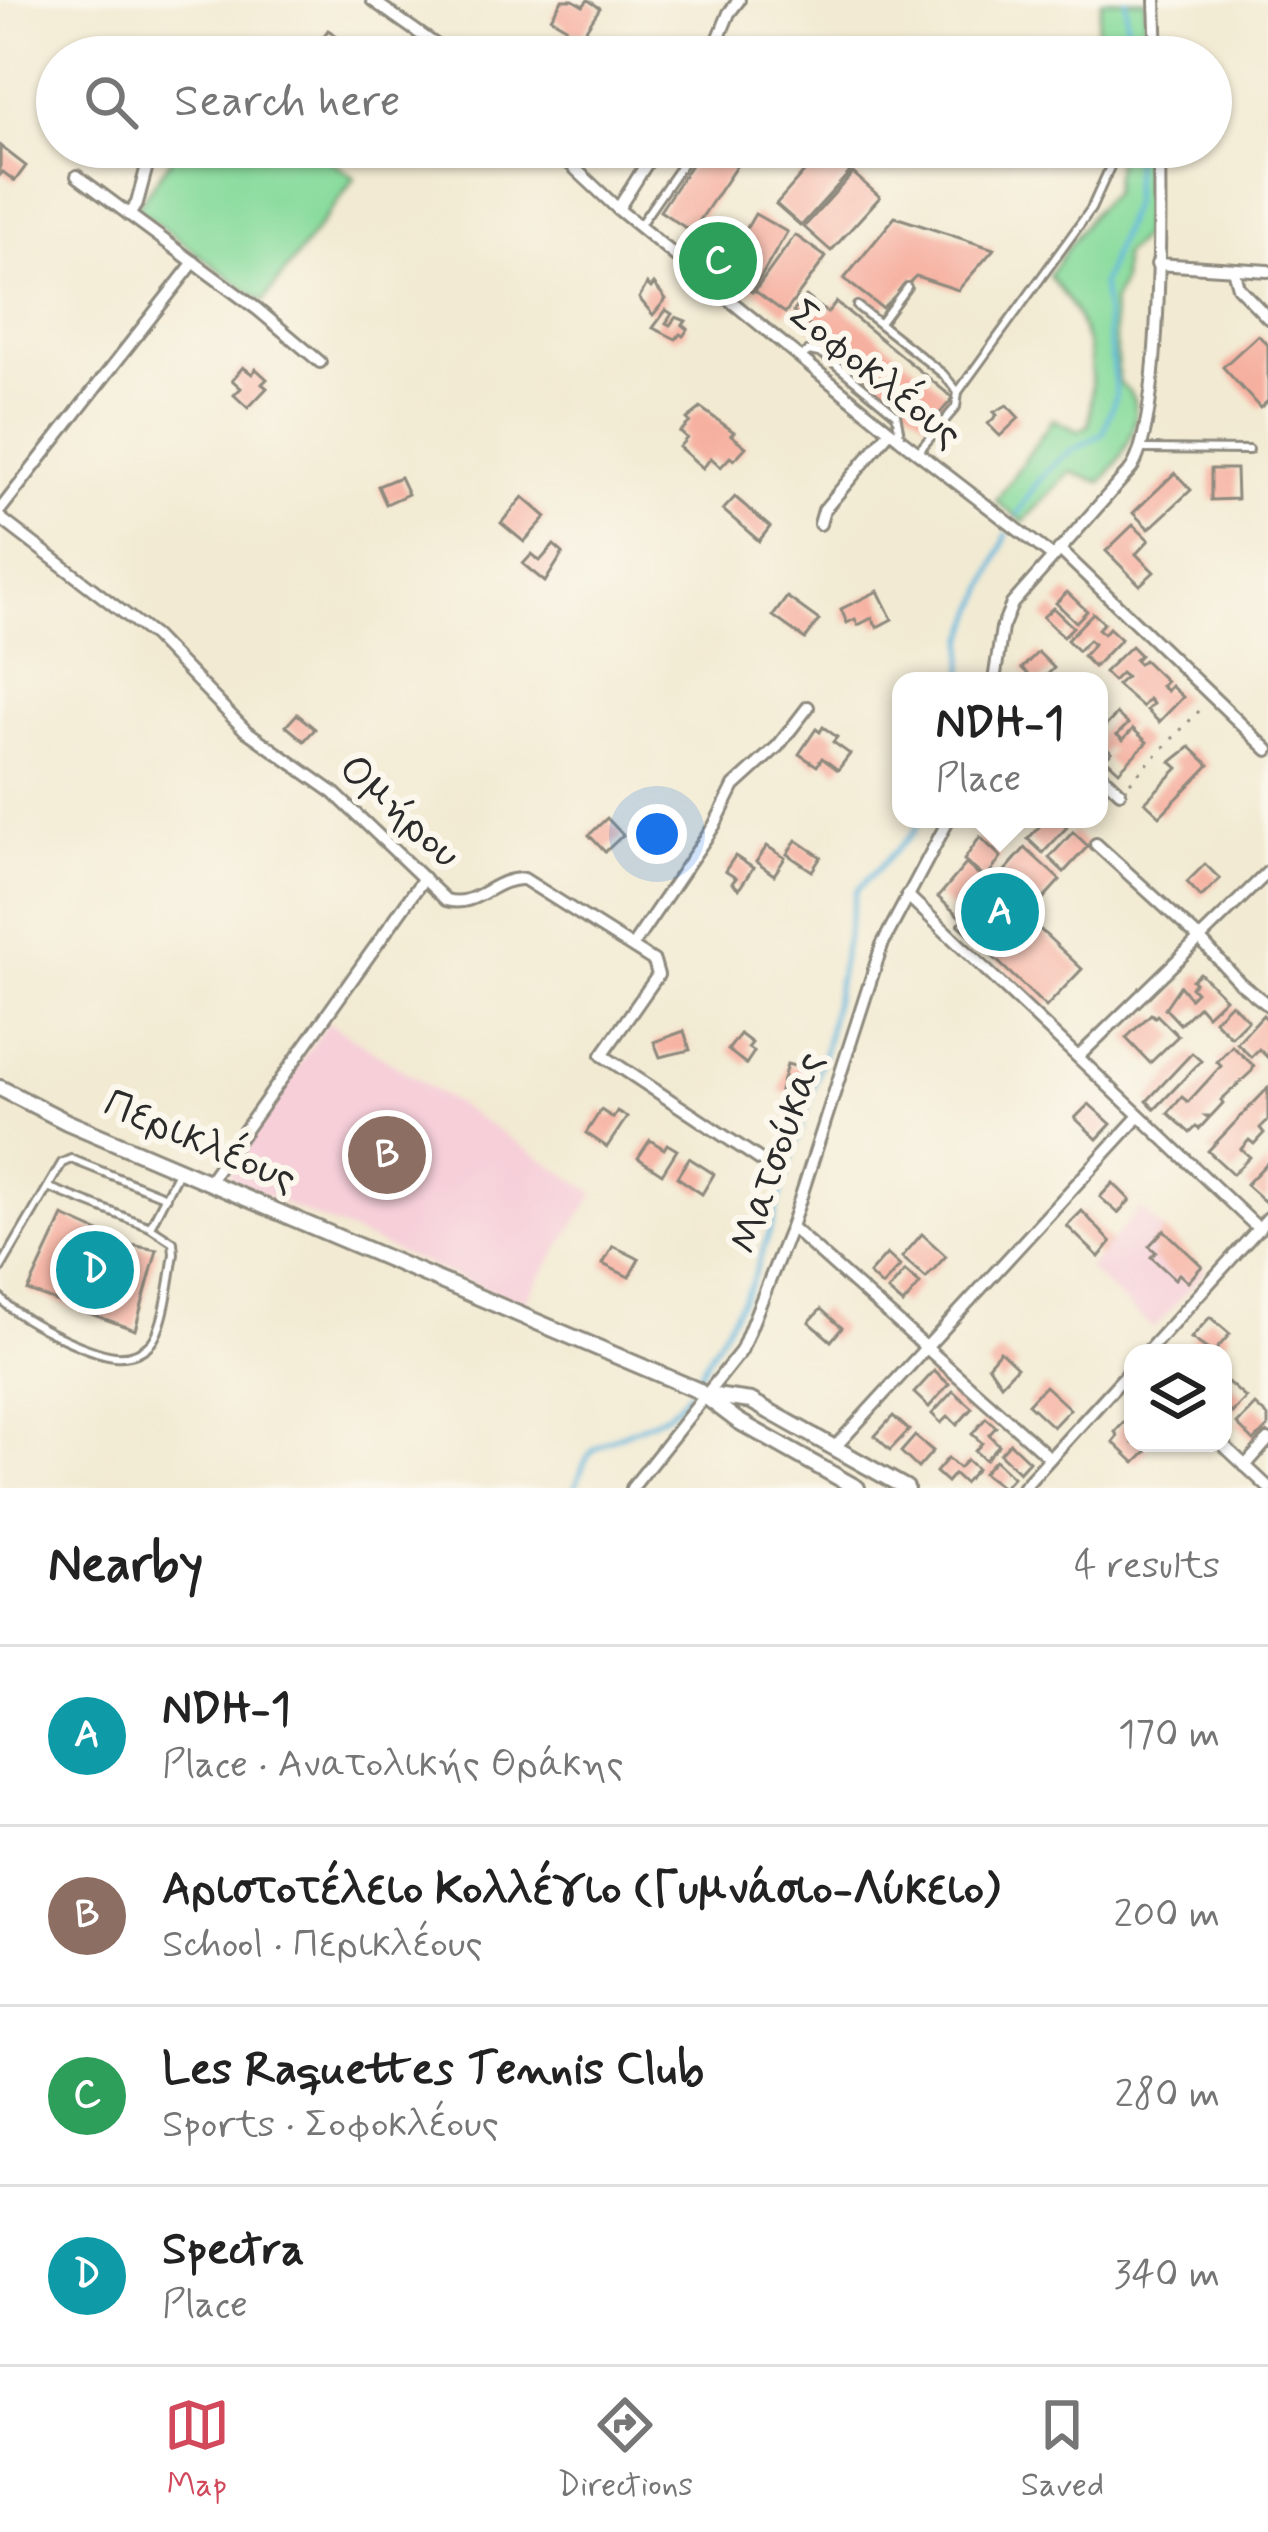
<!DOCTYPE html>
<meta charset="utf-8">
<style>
:root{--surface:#fff;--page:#f6f6f6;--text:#222;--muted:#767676;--line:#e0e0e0;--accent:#d1495b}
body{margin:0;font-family:Mynerve,sans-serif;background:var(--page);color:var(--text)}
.controls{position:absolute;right:36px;bottom:36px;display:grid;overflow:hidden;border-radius:24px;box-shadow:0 3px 9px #0004}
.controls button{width:108px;height:108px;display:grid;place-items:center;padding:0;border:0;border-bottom:3px solid var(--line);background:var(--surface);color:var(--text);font:60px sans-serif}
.you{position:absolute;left:657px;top:834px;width:42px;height:42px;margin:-30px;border:9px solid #fff;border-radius:50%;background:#1a73e8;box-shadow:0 0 0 18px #1a73e833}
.badge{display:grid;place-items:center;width:78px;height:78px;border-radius:50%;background:var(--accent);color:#fff;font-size:39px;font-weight:700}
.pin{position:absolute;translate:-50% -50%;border:6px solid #fff;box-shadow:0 3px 12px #0006}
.popup{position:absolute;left:892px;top:672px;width:216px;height:156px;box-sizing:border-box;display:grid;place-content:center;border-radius:24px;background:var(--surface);filter:drop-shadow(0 3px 9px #0005);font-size:39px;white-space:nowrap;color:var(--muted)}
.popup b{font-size:45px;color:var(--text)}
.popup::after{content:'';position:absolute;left:50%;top:100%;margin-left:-24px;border:24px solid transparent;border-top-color:var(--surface)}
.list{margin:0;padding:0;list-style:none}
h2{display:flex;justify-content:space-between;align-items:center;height:156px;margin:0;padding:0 48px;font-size:51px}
h2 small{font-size:39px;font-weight:400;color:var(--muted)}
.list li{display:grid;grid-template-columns:78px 1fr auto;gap:36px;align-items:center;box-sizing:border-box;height:180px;padding:0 48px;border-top:3px solid var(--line)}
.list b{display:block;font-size:45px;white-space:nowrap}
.list p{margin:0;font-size:39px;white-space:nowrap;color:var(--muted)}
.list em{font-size:39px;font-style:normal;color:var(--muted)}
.icon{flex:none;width:66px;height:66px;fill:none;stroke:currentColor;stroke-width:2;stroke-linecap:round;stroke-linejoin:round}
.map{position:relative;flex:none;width:1268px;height:1488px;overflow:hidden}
.search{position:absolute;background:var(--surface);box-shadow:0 3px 9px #0004;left:36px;right:36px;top:36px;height:132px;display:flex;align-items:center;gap:30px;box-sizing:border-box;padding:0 42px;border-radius:66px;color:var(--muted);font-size:45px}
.sheet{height:876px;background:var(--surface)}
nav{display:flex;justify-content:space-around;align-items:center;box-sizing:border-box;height:168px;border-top:3px solid var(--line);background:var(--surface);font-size:33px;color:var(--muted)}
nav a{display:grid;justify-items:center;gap:6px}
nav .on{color:var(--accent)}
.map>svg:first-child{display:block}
</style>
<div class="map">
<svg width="1268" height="1488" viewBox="0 0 1268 1488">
<rect width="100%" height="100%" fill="#fbf7ec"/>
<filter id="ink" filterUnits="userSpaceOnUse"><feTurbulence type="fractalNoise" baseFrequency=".00833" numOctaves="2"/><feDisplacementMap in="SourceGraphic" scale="24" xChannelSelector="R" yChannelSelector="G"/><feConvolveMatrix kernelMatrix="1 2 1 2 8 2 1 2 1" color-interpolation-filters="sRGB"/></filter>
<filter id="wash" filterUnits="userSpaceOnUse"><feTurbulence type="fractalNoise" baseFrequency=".004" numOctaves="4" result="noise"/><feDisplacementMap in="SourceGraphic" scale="48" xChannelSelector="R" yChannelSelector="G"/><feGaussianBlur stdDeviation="2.7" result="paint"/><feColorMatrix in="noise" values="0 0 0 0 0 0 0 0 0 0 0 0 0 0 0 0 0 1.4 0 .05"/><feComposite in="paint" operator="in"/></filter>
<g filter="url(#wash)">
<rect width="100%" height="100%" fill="#f2ead2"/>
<g fill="#f6cfd9">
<path d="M328 1022 595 1193 522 1305 231 1181V1164Z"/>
<path d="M1140 1208 1206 1270 1153 1329 1088 1269Z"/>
</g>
<g fill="#88db9c" stroke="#5a8364" stroke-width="3">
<path d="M1102 0H1145L1146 57H1093Z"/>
<path d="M180 147H311L355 178 263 302 136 208Z"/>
<path d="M1119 147H1146L1144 227 1140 239 1123 255 1122 282 1112 304 1119 383C1155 405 1123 460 1101 482L1070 472 1023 522 996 501 1053 419 1078 431 1089 425C1096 362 1091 324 1049 276 1059 260 1099 200 1112 194Z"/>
</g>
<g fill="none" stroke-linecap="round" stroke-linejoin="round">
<g stroke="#60b6dd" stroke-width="4.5">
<path d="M1126 0 1128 57"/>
<path d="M1018 514C1041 470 1060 455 1103 434L1116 395 1102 284 1132 203 1135 147"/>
<path d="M963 681 965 640 1007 534"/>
<path d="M694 1382 750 1286 771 1228 825 1049 856 891 913 833 921 819"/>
<path d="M575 1488C582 1473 583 1456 598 1447 628 1426 667 1426 688 1392"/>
</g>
</g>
<g id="blocks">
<g fill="#f6b0a0">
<path d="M562 0H573L583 6 588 0 600 8 581 37 564 30 566 27 551 18Z"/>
<path d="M328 30 351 45 354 41 364 48V57H319L312 52Z"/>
<path d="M0 146 26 166 15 181 3 172 0 175Z"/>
<path d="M703 147 737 165 692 232 660 211Z"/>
<path d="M824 149 850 172 801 226 776 204Z"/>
<path d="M853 173 880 197 831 251 804 227Z"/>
<path d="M755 214 787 232 752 292 720 274Z"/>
<path d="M895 217 994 249 958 290 916 276 882 308 844 279Z"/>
<path d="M795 235 826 257 785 313 755 291Z"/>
<path d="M647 284 651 288 654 284 666 299 653 315 639 298Z"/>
<path d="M806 296 827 313 836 302 953 398 930 425 793 312Z"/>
<path d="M666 310 672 314 666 323 670 325 676 317 686 321 683 325 688 329 683 336 680 334 676 339 653 328Z"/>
<path d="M1258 335 1268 345V401L1260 408 1223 367Z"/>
<path d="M243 367 252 374 256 369 267 379 262 384 267 388 248 408 234 395 241 388 232 380Z"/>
<path d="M1007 405 1019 418 1000 436 988 424 997 415 994 412Z"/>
<path d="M701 408 734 432 731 435 746 447 734 460 730 457 721 467 711 458 703 468 679 447 687 438 680 432 690 422 687 419Z"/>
<path d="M1211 469H1236L1237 499 1211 500Z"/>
<path d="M1175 473 1191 490 1149 529 1133 513Z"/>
<path d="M400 477 408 494 386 504 378 486Z"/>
<path d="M523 497 546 517 524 542 501 523Z"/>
<path d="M735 497 770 527 759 541 723 510Z"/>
<path d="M1133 525 1149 540 1136 554 1154 572 1140 585 1106 551Z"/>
<path d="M554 545 563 553 545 582 523 564 532 554 540 561Z"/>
<path d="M878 591 892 619 877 627 872 618 858 625 855 619 847 623 841 609Z"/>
<path d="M1067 592 1087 611 1076 622 1056 603Z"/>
<path d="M787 597 819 620 805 639 773 616Z"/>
<path d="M1053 608 1073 627 1063 637 1043 617Z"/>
<path d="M1093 613 1104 623 1098 629 1104 634 1109 628 1121 639 1094 667 1083 656 1094 644 1089 640 1078 651 1067 640Z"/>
<path d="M1131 646 1140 655 1135 660 1139 664 1144 660 1166 681 1161 686 1167 691 1171 686 1183 697 1159 722 1147 710 1153 704 1149 699 1142 707 1117 685 1126 677 1121 673 1113 681 1104 672Z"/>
<path d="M1038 652 1054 668 1041 681H1035L1022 668Z"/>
<path d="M297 714 315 729 304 741 286 726Z"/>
<path d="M1117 714 1128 724 1117 735 1123 740 1133 729 1147 742 1119 771 1105 758 1112 752 1107 748 1099 756V733Z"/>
<path d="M823 727 837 737 833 742 850 754 838 770 822 758 817 766 799 754 816 729 820 732Z"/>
<path d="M1190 747 1209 765 1160 816 1145 802 1178 768 1171 762Z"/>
<path d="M607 818 623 835 605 852 589 835Z"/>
<path d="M1046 819H1058L1067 827 1043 853 1028 839Z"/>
<path d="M1073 832 1088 846 1064 872 1049 858Z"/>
<path d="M980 837 1001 857 986 879 964 860Z"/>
<path d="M796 840 821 857 812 871 787 854Z"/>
<path d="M767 846 785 858 774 875 756 862Z"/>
<path d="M1025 848 1060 880 992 955 958 924 962 919 938 897 966 864 987 882 971 899 976 904Z"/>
<path d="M735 856 753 868 739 889 732 883 736 878 725 871Z"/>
<path d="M1205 864 1220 879 1201 897 1187 882Z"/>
<path d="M1029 919 1082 969 1046 1007 993 957Z"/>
<path d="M1200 973 1225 998 1207 1015 1199 1006 1180 1024 1165 1008 1180 986 1190 998 1196 992 1191 987 1195 983 1192 980Z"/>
<path d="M1231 1003 1248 1020 1231 1037 1214 1020Z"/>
<path d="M1151 1014 1155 1017 1157 1015 1178 1036 1150 1063 1126 1038Z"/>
<path d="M1263 1015 1268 1020V1058L1259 1049 1251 1057 1237 1043Z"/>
<path d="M684 1031 690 1050 660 1057 654 1042Z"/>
<path d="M740 1034 752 1043 748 1048 754 1052 746 1064 728 1050Z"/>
<path d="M1232 1046 1254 1066 1252 1071 1221 1100 1223 1103 1211 1116H1206L1209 1118 1199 1129 1196 1127 1190 1133 1168 1113 1182 1097 1188 1102 1221 1066 1217 1062Z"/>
<path d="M1192 1053 1201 1061 1155 1109 1147 1101Z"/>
<path d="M787 1064 806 1069 798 1096 780 1091Z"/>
<path d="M1268 1088V1120L1260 1128 1264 1133 1254 1144 1249 1140 1241 1149 1250 1157 1233 1174 1208 1151Z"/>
<path d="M1089 1104 1111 1124 1097 1139 1075 1118Z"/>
<path d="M601 1110 613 1118 617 1111 627 1117 607 1147 586 1133Z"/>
<path d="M650 1140 664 1149 667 1144 677 1150 662 1174 638 1158Z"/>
<path d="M689 1158 714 1174 702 1194 677 1177Z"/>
<path d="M1268 1162V1196L1264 1201 1246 1185Z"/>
<path d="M1113 1183 1130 1200 1118 1213 1100 1197Z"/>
<path d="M1082 1211 1111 1242 1099 1257 1067 1226Z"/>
<path d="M63 1216 126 1244 157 1250 135 1330 28 1291Z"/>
<path d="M1164 1230 1202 1266 1188 1282 1179 1274 1175 1279 1151 1257 1156 1252 1149 1246Z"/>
<path d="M922 1234 946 1256 926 1278 902 1257Z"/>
<path d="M613 1246 639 1259 629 1277 603 1264Z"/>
<path d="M887 1254 900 1266 882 1286 869 1274Z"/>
<path d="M905 1271 920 1284 903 1304 888 1291Z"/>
<path d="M821 1309 842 1328 831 1341 809 1322Z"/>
<path d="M1210 1317 1230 1334 1213 1353 1191 1338Z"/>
<path d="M1000 1351 1017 1367 1001 1384 988 1365Z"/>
<path d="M934 1371 949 1384 929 1407 914 1393Z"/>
<path d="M1223 1378 1246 1398 1232 1413 1223 1405Z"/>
<path d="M1045 1386 1070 1409 1053 1427 1028 1404Z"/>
<path d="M953 1391 972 1408 957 1425 948 1416 941 1423 932 1414Z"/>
<path d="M1255 1405 1268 1417V1427L1254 1441 1237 1424Z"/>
<path d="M893 1416 909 1430 890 1450 875 1436Z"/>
<path d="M986 1418 996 1427 989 1435 999 1445 985 1460 975 1451 982 1443 972 1434Z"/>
<path d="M1125 1421 1133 1429V1443H1141L1148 1450 1135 1463 1113 1442 1118 1436 1115 1432Z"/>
<path d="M915 1436 933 1451 918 1468 901 1452Z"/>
<path d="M1010 1443 1029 1461 1019 1472 1000 1454Z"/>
<path d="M948 1458 959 1468 967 1460 977 1469 964 1483 954 1474 947 1482 936 1472Z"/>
<path d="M995 1460 1013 1477 1003 1488 983 1473Z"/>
</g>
</g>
</g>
<g filter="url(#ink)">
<use href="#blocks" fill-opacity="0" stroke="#8e8a7e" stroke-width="3"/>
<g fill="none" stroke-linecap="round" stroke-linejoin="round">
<g stroke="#8e8a7e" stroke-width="12">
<g id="service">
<path d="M639 226 694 147"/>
<path d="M857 306 943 374 958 392 956 407 917 453"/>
<path d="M880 323 907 287"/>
<path d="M801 357 809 351 823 354 896 414 900 435"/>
<path d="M958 392 1091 209 1110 167"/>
<path d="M1143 449 1249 450"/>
<path d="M150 1227 178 1172"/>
<path d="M0 1269 62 1163 71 1159 166 1197"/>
<path d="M0 1297C14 1318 89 1354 115 1356 128 1357 141 1353 150 1344 165 1329 170 1276 174 1254L173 1242 150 1227 50 1188"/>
</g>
</g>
<g stroke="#8e8a7e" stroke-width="16">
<g id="minor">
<path d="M372 0 453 57"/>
<path d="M1155 0 1157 57"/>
<path d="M711 57 729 13 739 0"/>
<path d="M552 147 618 209 900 439 1052 556"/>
<path d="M77 176 257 309 320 362"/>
<path d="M618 209 657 147"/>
<path d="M129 215 137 203 152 147"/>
<path d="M1157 264 1268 271"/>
<path d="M1233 269 1238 287 1268 318"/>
<path d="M0 510 194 262"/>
<path d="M0 518 154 636 245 730 334 793 446 900C476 909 494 877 524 879L654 961 658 975 602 1055 762 1161"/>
<path d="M820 524 824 510 890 431"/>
<path d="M1059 549 1268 750"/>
<path d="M994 681 1002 628 1012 604 1131 469C1162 425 1160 209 1159 147"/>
<path d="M1099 772 1120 792"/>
<path d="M1096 844 1199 938 1240 983 1268 1005"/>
<path d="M907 895 1259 1229"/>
<path d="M633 945 714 826 734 786 778 746 808 707"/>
<path d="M1079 1056 1268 872"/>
<path d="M209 1181 424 878"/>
<path d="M791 1227 1050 1458"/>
<path d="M1146 1353 1268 1218"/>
<path d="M1221 1443 1268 1487"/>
<path d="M834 1448 1139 1116"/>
<path d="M1245 1466 1268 1440"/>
<path d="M632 1488 741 1351 791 1227 882 945 949 819"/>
<path d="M1023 1488 1133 1367"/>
</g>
</g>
<g stroke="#8e8a7e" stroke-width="20">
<g id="tertiary">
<path d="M0 1088 67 1122 697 1390 738 1421 857 1488"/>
<path d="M707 1395 751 1401 906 1488"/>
</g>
</g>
<path stroke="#8e8a7e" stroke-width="3" stroke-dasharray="3 9" stroke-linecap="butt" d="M1130 782 1203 707"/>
<use href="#service" stroke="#fff" stroke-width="6"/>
<use href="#minor" stroke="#fff" stroke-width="10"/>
<use href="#tertiary" stroke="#fff" stroke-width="14"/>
</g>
</g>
<g text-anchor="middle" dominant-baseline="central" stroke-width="12" stroke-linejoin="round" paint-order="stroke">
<g font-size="42" fill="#2b2b2b" stroke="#fbf7ec">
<text transform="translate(875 375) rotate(39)">Σοφοκλέους</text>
<text transform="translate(399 812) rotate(42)">Ομήρου</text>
<text transform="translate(200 1142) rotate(23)">Περικλέους</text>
<text transform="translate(778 1153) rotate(-71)">Ματσούκας</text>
</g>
</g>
</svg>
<div class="controls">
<button><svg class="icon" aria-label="layers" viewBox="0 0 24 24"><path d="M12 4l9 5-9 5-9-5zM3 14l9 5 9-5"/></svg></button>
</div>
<div class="you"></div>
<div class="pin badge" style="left:1000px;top:912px;background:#0f9aa8">A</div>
<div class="popup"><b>NDH-1</b>Place</div>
<div class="pin badge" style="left:387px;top:1155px;background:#8d6e63">B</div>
<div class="pin badge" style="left:718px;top:261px;background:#2e9e5b">C</div>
<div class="pin badge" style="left:95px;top:1270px;background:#0f9aa8">D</div>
<div class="search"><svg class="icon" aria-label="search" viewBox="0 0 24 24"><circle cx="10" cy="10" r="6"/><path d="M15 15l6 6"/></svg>Search here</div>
</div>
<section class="sheet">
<h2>Nearby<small>4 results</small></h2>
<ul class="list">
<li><span class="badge" style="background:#0f9aa8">A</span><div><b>NDH-1</b><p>Place · Ανατολικής Θράκης</p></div><em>170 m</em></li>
<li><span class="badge" style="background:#8d6e63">B</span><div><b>Αριστοτέλειο Κολλέγιο (Γυμνάσιο-Λύκειο)</b><p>School · Περικλέους</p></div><em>200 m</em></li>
<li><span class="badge" style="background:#2e9e5b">C</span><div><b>Les Raquettes Tennis Club</b><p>Sports · Σοφοκλέους</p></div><em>280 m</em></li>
<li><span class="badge" style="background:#0f9aa8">D</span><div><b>Spectra</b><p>Place</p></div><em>340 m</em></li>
</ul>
</section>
<nav>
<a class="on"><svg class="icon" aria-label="map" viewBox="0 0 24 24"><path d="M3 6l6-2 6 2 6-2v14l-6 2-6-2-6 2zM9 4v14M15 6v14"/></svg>Map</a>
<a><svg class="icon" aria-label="directions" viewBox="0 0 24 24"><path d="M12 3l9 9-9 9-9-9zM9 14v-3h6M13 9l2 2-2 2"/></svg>Directions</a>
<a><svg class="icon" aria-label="saved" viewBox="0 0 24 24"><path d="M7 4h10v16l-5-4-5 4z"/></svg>Saved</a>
</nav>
